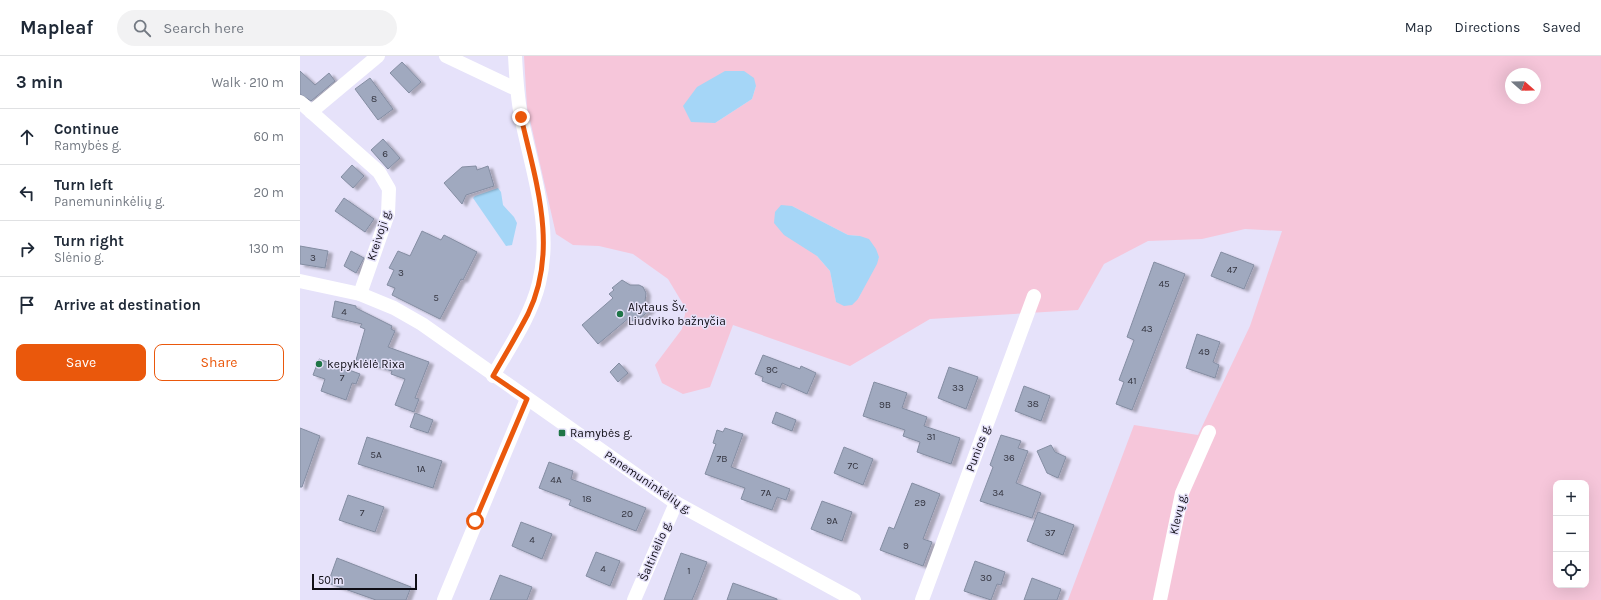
<!DOCTYPE html>
<meta charset="utf-8">
<style>
:root{--surface:#fff;--page:#f2f2f3;--text:#1f2937;--muted:#747a83;--line:#e0e1e3;--accent:#ea580c}
body{margin:0;font-family:Karla,sans-serif;background:var(--page);color:var(--text)}
.controls{position:absolute;right:12px;bottom:12px;display:grid;overflow:hidden;border-radius:8px;box-shadow:0 4px 16px #0002}
.controls button{width:36px;height:36px;display:grid;place-items:center;padding:0;border:0;border-bottom:1px solid var(--line);background:var(--surface);color:var(--text);font:20px sans-serif}
.compass{position:absolute;left:1205px;top:12px;width:36px;height:36px;border-radius:50%;background:var(--surface);box-shadow:0 4px 16px #0002;rotate:110deg}
.scale{position:absolute;left:12px;bottom:10px;width:105px;box-sizing:border-box;padding-left:4px;border:2px solid #100e16;border-top:0;font-size:11px;line-height:14px;white-space:nowrap;color:#100e16;-webkit-text-stroke:3px #e6e2fa;paint-order:stroke}
.stop{position:absolute;width:12px;height:12px;margin:-9px;border:3px solid #ea580c;border-radius:50%;background:#fff}
.stop.end{background:#ea580c;border-color:#fff;box-shadow:0 1px 4px #0008}
.list{margin:0;padding:0;list-style:none}
h2{display:flex;justify-content:space-between;align-items:center;height:52px;margin:0;padding:0 16px;font-size:17px}
h2 small{font-size:13px;font-weight:400;color:var(--muted)}
.list li{display:grid;grid-template-columns:26px 1fr auto;gap:12px;align-items:center;box-sizing:border-box;height:56px;padding:0 16px;border-top:1px solid var(--line)}
.list b{display:block;font-size:15px;white-space:nowrap}
.list p{margin:0;font-size:13px;white-space:nowrap;color:var(--muted)}
.list em{font-size:13px;font-style:normal;color:var(--muted)}
.actions{display:flex;gap:8px;padding:12px 16px}
.actions a{flex:1;padding:9px 0;border:1px solid var(--accent);border-radius:8px;text-align:center;font-size:14px;color:var(--accent)}
.actions .main{background:var(--accent);color:#fff}
.icon{flex:none;width:22px;height:22px;fill:none;stroke:currentColor;stroke-width:2;stroke-linecap:round;stroke-linejoin:round}
.map{position:relative;flex:none;width:1301px;height:544px;overflow:hidden}
header{display:flex;align-items:center;gap:24px;box-sizing:border-box;height:56px;padding:0 20px;background:var(--surface);border-bottom:1px solid var(--line)}
header strong{font-size:19px}
nav{display:flex;gap:22px;margin-inline-start:auto;font-size:14px}
.search{width:280px;height:36px;background:var(--page);display:flex;align-items:center;gap:10px;box-sizing:border-box;padding:0 14px;border-radius:22px;color:var(--muted);font-size:15px}
main{display:flex}
aside{flex:1;background:var(--surface)}
.map>svg:first-child{display:block}
</style>
<header>
<strong>Mapleaf</strong>
<div class="search"><svg class="icon" aria-label="search" viewBox="0 0 24 24"><circle cx="10" cy="10" r="6"/><path d="M15 15l6 6"/></svg>Search here</div>
<nav><a>Map</a><a>Directions</a><a>Saved</a></nav>
</header>
<main>
<aside>
<h2>3 min<small>Walk · 210 m</small></h2>
<ul class="list">
<li><svg class="icon" aria-label="ahead" viewBox="0 0 24 24"><path d="M12 20V5M6 11l6-6 6 6"/></svg><div><b>Continue</b><p>Ramybės g.</p></div><em>60 m</em></li>
<li><svg class="icon" aria-label="left" viewBox="0 0 24 24"><path d="M17 20v-9H6M10 6l-5 5 5 5"/></svg><div><b>Turn left</b><p>Panemuninkėlių g.</p></div><em>20 m</em></li>
<li><svg class="icon" aria-label="right" viewBox="0 0 24 24"><path d="M7 20v-9h11M14 6l5 5-5 5"/></svg><div><b>Turn right</b><p>Slėnio g.</p></div><em>130 m</em></li>
<li><svg class="icon" aria-label="arrive" viewBox="0 0 24 24"><path d="M6 21V4h12l-3 4 3 4H6"/></svg><div><b>Arrive at destination</b></div></li>
</ul>
<div class="actions"><a class="main">Save</a><a>Share</a></div>
</aside>
<div class="map">
<svg width="1301" height="544" viewBox="0 0 1301 544">
<defs>
<filter id="shadow"><feDropShadow dx="4.5" dy="2.5" stdDeviation="1" flood-color="#0004"/></filter>
</defs>
<rect width="100%" height="100%" fill="#e6e2fa"/>
<path fill="#f6c6da" fill-rule="evenodd" d="M224 0H1301V544H768L834 369 898 379 950 270 982 175 945 173 902 183 848 185 804 208 778 254 630 263 550 310 433 269 410 331 383 338 362 327 355 309 382 273 386 253 368 223 333 198 299 190 273 189 256 178 227 51ZM1211 18H1235V42H1211ZM456 30 452 43 415 67ZM492 150 548 179 560 180 579 201 558 243 536 246 530 215 517 200ZM1256 427H1286V529H1256Z"/>
<g fill="#a5d6f7">
<path d="M425 15H444L454 22 456 30 452 43 415 67 391 66 383 50 397 31Z"/>
<path d="M198 132 201 136 203 149 214 161 217 167 212 189 206 190 173 142 175 140Z"/>
<path d="M481 149 492 150 548 179 560 180 569 183 576 193 579 201 577 208 558 243 552 249 544 250 536 246 530 215 517 200 484 179 474 167 475 156Z"/>
</g>
<g fill="#a0a9bf" stroke="#848da2" filter="url(#shadow)">
<path d="M102 6 121 26 109 37 90 17Z"/>
<path d="M0 15 15 29 29 17 35 25 11 45 0 38Z"/>
<path d="M70 22 93 53 78 64 55 33Z"/>
<path d="M83 83 100 102 88 113 71 94Z"/>
<path d="M52 109 64 120 53 132 41 121Z"/>
<path d="M176 110 177 114 188 110 194 130 166 139 162 148 144 127 162 111Z"/>
<path d="M44 142 74 163 65 176 35 155Z"/>
<path d="M122 175 141 184 144 179 177 196 163 224 161 223 140 263 92 239 95 232 87 229 94 214 89 212 98 195 110 200Z"/>
<path d="M0 190 28 195 25 212 0 208Z"/>
<path d="M51 195 64 202 56 217 44 210Z"/>
<path d="M921 196 954 209 944 233 911 220Z"/>
<path d="M854 206 885 218 832 354 816 348 824 326 819 324 834 284 827 281Z"/>
<path d="M322 224 330 229H339L343 231 346 237 345 246 350 254 339 263 338 261 333 265 330 261 298 288 282 269 313 242 309 238 314 234 312 232Z"/>
<path d="M35 245 56 250V252L92 270 91 273 95 275 88 291 129 306 115 342 119 343 114 356 95 349 105 323 91 318 92 315 56 304 65 273 60 271 62 268 32 261Z"/>
<path d="M897 278 920 286 913 306 919 309 915 322 886 312Z"/>
<path d="M463 299 500 313 501 310 516 317 507 338 482 327 480 332 462 325 463 321 455 318Z"/>
<path d="M19 303 60 318 56 328 52 327 46 344 21 335 25 323 13 319Z"/>
<path d="M319 307 328 317 318 326 310 316Z"/>
<path d="M649 311 678 321 666 353 638 342Z"/>
<path d="M574 326 607 337 602 352 627 361 624 370 660 382 651 408 617 396 620 386 603 380 605 374 563 360Z"/>
<path d="M724 330 750 340 741 365 715 355Z"/>
<path d="M476 356 496 364 492 375 472 367Z"/>
<path d="M115 357 133 364 128 377 110 371Z"/>
<path d="M0 372 20 380 2 431H0Z"/>
<path d="M425 372 443 378 431 411 490 433 486 444 477 441 472 454 441 443 445 432 405 418 416 388 413 387 417 374 423 376Z"/>
<path d="M701 379 721 385 718 392 728 395 716 427 741 437 732 462 680 445 693 411 690 409Z"/>
<path d="M67 381 142 405 133 432 58 408Z"/>
<path d="M751 389 755 396 766 401 758 422 747 417 737 395Z"/>
<path d="M544 391 573 403 563 429 534 417Z"/>
<path d="M249 406 273 415 271 423 346 452 336 475 269 449 271 444 239 432Z"/>
<path d="M612 427 640 438 623 483 632 486 623 510 580 494 589 471 594 473Z"/>
<path d="M48 439 84 451 75 476 39 464Z"/>
<path d="M522 445 552 456 542 485 511 473Z"/>
<path d="M738 456 774 469 763 499 727 485Z"/>
<path d="M221 466 252 478 242 503 212 490Z"/>
<path d="M296 496 320 505 310 530 286 520Z"/>
<path d="M381 497 407 506 397 532 392 544H364Z"/>
<path d="M37 502 111 531 106 544H76L28 527Z"/>
<path d="M675 505 705 516 701 529 697 528 691 544 664 535Z"/>
<path d="M200 519 232 531 227 544H190Z"/>
<path d="M732 522 761 533 757 544H724Z"/>
<path d="M433 527 477 543V544H427Z"/>
</g>
<g fill="none" stroke-linecap="round" stroke-linejoin="round">
<g stroke="#fff" stroke-width="14">
<path d="M146 0 216 33"/>
<path d="M0 46 79 116 89 133 88 158 60 238"/>
<path d="M11 56 78 0"/>
<path d="M0 225 60 238 94 252 122 268 376 447 554 544"/>
<path d="M193 320C210 290 231 260 239 227 253 170 232 116 221 60 217 40 216 20 215 0"/>
<path d="M144 544 227 343"/>
<path d="M334 544 376 447"/>
<path d="M622 544 734 240"/>
<path d="M860 544 882 437 909 376"/>
</g>
</g>
<g fill="none" stroke-linecap="round" stroke-linejoin="round">
<path stroke="#ea580c" stroke-width="5" d="M175 465 227 343 193 320C205 299 217 279 228 258 259 194 236 126 221 61"/>
</g>
<g fill="#1f7547" stroke="#e6e2fa" stroke-width="1.5">
<circle cx="320" cy="258" r="4"/>
<circle cx="19" cy="308" r="4"/>
<rect x="258" y="373" width="8" height="8" rx="2"/>
</g>
<g text-anchor="middle" dominant-baseline="central" stroke-width="3" stroke-linejoin="round" paint-order="stroke">
<g font-size="10" fill="#343540">
<text x="74" y="43">8</text>
<text x="85" y="98">6</text>
<text x="13" y="202">3</text>
<text x="932" y="214">47</text>
<text x="101" y="217">3</text>
<text x="864" y="228">45</text>
<text x="136" y="242">5</text>
<text x="44" y="256">4</text>
<text x="847" y="273">43</text>
<text x="904" y="296">49</text>
<text x="472" y="314">9C</text>
<text x="42" y="322">7</text>
<text x="832" y="325">41</text>
<text x="658" y="332">33</text>
<text x="733" y="348">38</text>
<text x="585" y="349">9B</text>
<text x="631" y="381">31</text>
<text x="76" y="399">5A</text>
<text x="709" y="402">36</text>
<text x="422" y="403">7B</text>
<text x="553" y="410">7C</text>
<text x="121" y="413">1A</text>
<text x="256" y="424">4A</text>
<text x="466" y="437">7A</text>
<text x="698" y="437">34</text>
<text x="287" y="443">18</text>
<text x="620" y="447">29</text>
<text x="62" y="457">7</text>
<text x="327" y="458">20</text>
<text x="532" y="465">9A</text>
<text x="750" y="477">37</text>
<text x="232" y="484">4</text>
<text x="606" y="490">9</text>
<text x="303" y="513">4</text>
<text x="389" y="515">1</text>
<text x="686" y="522">30</text>
</g>
<g font-size="12" fill="#100e16" stroke="#e6e2fa">
<text transform="translate(79 179) rotate(-72)">Kreivoji g.</text>
<text transform="translate(678 392) rotate(-70)">Punios g.</text>
<text transform="translate(348 426) rotate(34)">Panemuninkėlių g.</text>
<text transform="translate(878 458) rotate(-77)">Klevų g.</text>
<text transform="translate(355 495) rotate(-67)">Šaltinėlio g.</text>
</g>
<g font-size="12" fill="#100e16" stroke="#e6e2fa" text-anchor="start">
<text x="328" y="251">Alytaus Šv.<tspan x="328" dy="14">Liudviko bažnyčia</tspan></text>
<text x="27" y="308">kepyklėlė Rixa</text>
<text x="270" y="377">Ramybės g.</text>
</g>
</g>
</svg>
<div class="controls">
<button>+</button>
<button>−</button>
<button><svg class="icon" aria-label="locate" viewBox="0 0 24 24"><circle cx="12" cy="12" r="6"/><path d="M12 2v4M12 18v4M2 12h4M18 12h4"/></svg></button>
</div>
<svg class="compass" viewBox="-18 -18 36 36"><path d="M0-13l5 13h-10z" fill="#e53935"/><path d="M0 13l5-13h-10z" fill="#747a83"/></svg>
<div class="scale">50 m</div>
<div class="stop" style="left:175px;top:465px"></div>
<div class="stop end" style="left:221px;top:61px"></div>
</div>
</main>
